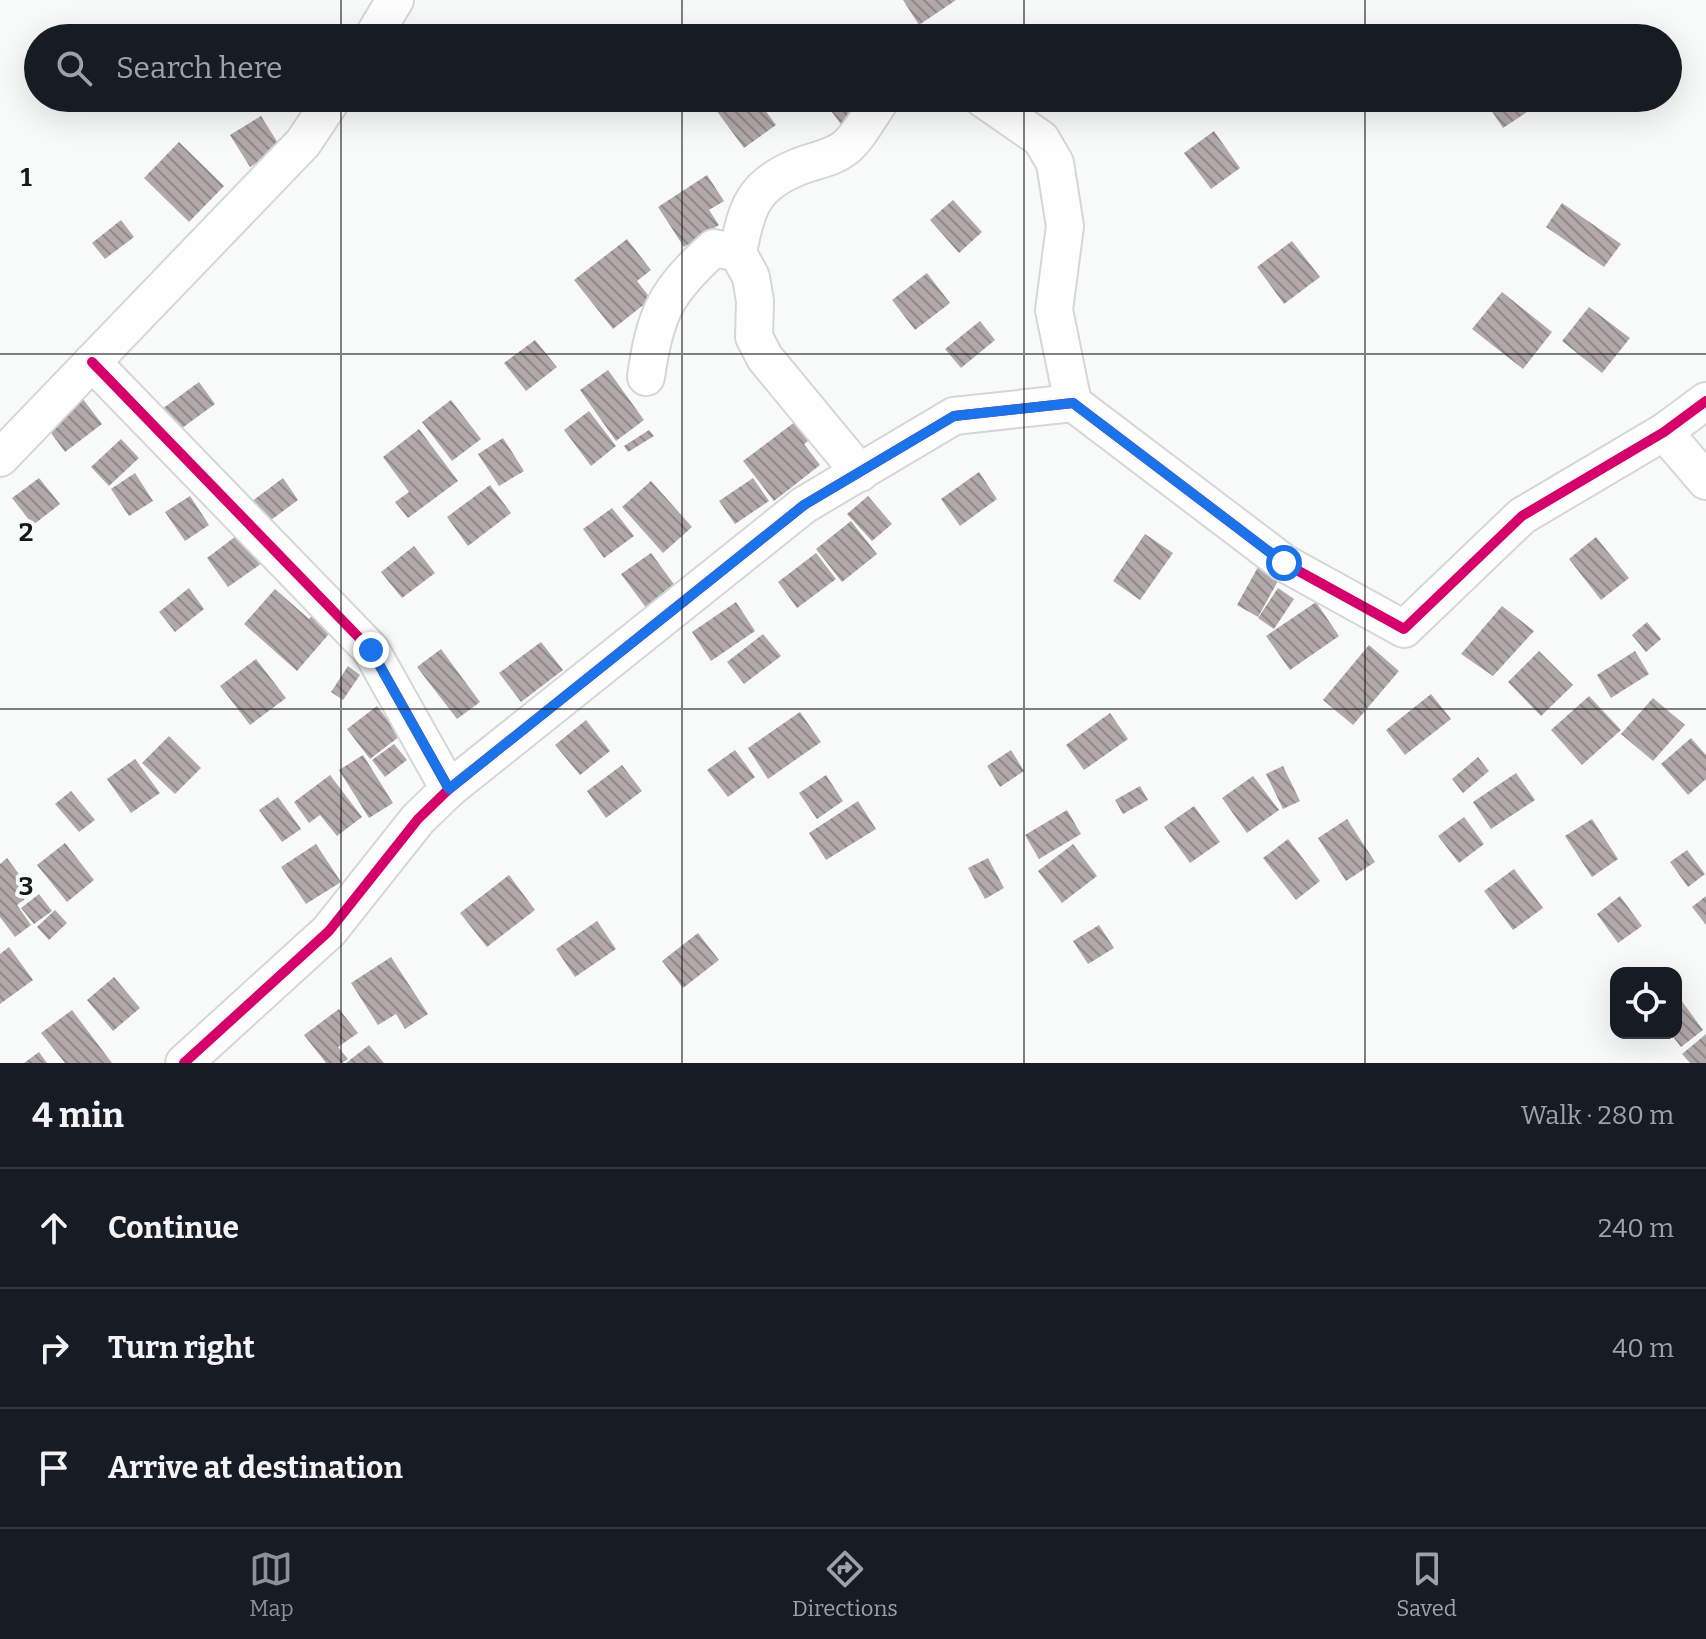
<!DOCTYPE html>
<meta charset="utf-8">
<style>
:root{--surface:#171b24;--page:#242831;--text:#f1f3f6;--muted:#9ea1a6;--line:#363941;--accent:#8c9099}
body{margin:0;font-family:Bitter,serif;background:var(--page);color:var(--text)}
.controls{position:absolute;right:24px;bottom:24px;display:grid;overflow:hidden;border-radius:16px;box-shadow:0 8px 32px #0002}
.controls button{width:72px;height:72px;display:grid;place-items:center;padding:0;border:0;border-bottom:2px solid var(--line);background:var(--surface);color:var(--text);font:40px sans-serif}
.stop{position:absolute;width:24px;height:24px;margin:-18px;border:6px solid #1a73e8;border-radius:50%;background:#fff}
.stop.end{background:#1a73e8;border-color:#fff;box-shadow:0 2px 8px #0008}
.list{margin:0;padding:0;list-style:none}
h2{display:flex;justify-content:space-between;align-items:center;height:104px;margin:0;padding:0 32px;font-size:34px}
h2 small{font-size:26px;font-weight:400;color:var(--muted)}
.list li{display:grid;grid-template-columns:52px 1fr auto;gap:24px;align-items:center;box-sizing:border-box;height:120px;padding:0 32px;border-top:2px solid var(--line)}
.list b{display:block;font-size:30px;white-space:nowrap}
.list em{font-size:26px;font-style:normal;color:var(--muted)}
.icon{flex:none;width:44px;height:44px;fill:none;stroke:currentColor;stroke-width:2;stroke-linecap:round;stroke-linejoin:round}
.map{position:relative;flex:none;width:1706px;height:1063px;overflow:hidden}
.search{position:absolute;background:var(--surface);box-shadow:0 8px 32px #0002;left:24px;right:24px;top:24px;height:88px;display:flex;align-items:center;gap:20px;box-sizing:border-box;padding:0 28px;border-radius:44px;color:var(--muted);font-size:30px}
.sheet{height:464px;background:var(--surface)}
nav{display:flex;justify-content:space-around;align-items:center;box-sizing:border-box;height:112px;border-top:2px solid var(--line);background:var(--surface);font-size:22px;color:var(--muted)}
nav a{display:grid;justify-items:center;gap:4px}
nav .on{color:var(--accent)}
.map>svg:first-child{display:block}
</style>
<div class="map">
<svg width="1706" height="1063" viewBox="0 0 1706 1063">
<defs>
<pattern id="building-back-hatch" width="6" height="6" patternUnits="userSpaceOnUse" patternTransform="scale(2)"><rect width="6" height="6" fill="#b2a8aa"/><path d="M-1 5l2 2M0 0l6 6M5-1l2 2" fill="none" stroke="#908889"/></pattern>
</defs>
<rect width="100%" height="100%" fill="#f8faf9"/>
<g fill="url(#building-back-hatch)">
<path d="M903 0H956L919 25Z"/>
<path d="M731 98H756L776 125 744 148 716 110Z"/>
<path d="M839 98H877L843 127 828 107Z"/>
<path d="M1483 98H1527L1533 108 1503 128Z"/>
<path d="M261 116 281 148 250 167 230 135Z"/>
<path d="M1214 131 1240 168 1211 189 1184 153Z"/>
<path d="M179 142 224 186 189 222 144 178Z"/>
<path d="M707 175 724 201 709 210 719 225 684 247 658 207Z"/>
<path d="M953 200 982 232 959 253 930 220Z"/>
<path d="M1562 203 1621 244 1604 267 1546 227Z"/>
<path d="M121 220 134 237 105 259 92 243Z"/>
<path d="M627 239 651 270 637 281 651 299 613 329 574 280Z"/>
<path d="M1292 241 1320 277 1284 304 1257 267Z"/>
<path d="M927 273 950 303 915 330 892 300Z"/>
<path d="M1502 292 1552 332 1523 369 1472 329Z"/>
<path d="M1589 307 1630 338 1602 373 1562 341Z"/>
<path d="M980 321 995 340 961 368 945 349Z"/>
<path d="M535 340 557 367 526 391 504 363Z"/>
<path d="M608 370 644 420 616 441 580 390Z"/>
<path d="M199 382 215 404 178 431 162 409Z"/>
<path d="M79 394 102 424 65 452 43 422Z"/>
<path d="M451 400 481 439 452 461 422 422Z"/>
<path d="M589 411 616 446 591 466 564 430Z"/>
<path d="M800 418 814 437 804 444 820 465 774 501 743 461Z"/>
<path d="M419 429 458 481 408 518 395 502 409 492 383 457Z"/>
<path d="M649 430 654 436 628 452 624 446Z"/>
<path d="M503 438 524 471 499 486 478 454Z"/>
<path d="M121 439 139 458 109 486 91 467Z"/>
<path d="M979 472 997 499 960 526 941 499Z"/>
<path d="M135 473 153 501 129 516 111 489Z"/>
<path d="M39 478 60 504 33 525 12 498Z"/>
<path d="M283 478 298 500 267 523 251 502Z"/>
<path d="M753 478 769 501 735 524 719 501Z"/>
<path d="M651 481 692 527 663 553 622 507Z"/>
<path d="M490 485 511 513 468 546 447 517Z"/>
<path d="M190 496 209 525 185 541 165 512Z"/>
<path d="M868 496 892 524 872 541 847 514Z"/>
<path d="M612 508 634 536 604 558 583 529Z"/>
<path d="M851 521 877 554 842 582 816 549Z"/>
<path d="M240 533 262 563 228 587 207 558Z"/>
<path d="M1145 534 1173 553 1140 600 1113 581Z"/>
<path d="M1596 537 1629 578 1601 600 1569 559Z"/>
<path d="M414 546 435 573 402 598 381 572Z"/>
<path d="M651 553 676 587 647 609 621 574Z"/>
<path d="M816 553 836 579 797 608 778 582Z"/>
<path d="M1258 567 1279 579 1258 617 1237 605Z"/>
<path d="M189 588 204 609 175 632 159 612Z"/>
<path d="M1278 588 1294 599 1274 629 1258 618Z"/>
<path d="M275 589 309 619 315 612 334 628 297 671 244 624Z"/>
<path d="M736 602 755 631 711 661 692 632Z"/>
<path d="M1316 602 1339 636 1290 670 1266 636Z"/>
<path d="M1502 606 1534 631 1493 676 1461 654Z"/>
<path d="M1647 622 1661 639 1646 652 1632 635Z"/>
<path d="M763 634 781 656 744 684 727 662Z"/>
<path d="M541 642 563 670 521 702 499 673Z"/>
<path d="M1369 645 1399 671 1353 725 1323 700Z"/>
<path d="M441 649 480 702 457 719 417 667Z"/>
<path d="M1539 651 1573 685 1541 716 1508 682Z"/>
<path d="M1635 651 1649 674 1611 698 1597 675Z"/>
<path d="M256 659 286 698 250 725 220 686Z"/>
<path d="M348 666 360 675 343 700 331 692Z"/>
<path d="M1431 694 1451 719 1405 755 1386 730Z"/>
<path d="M1589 696 1621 730 1582 765 1551 730Z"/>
<path d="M1653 698 1685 725 1653 761 1621 734Z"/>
<path d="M377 706 400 736 370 759 347 729Z"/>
<path d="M800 712 821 742 768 779 748 748Z"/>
<path d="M1110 713 1128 739 1084 770 1066 745Z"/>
<path d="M586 720 610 751 580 775 555 745Z"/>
<path d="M169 736 201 768 175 794 142 763Z"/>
<path d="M1691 738 1706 755V779L1688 795 1661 764Z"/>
<path d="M394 744 407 760 385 777 372 760Z"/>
<path d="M735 750 755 777 728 797 707 770Z"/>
<path d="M1011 750 1024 771 1000 787 987 766Z"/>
<path d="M363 755 393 803 369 818 339 770Z"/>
<path d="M1478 757 1489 771 1463 793 1452 779Z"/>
<path d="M135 759 160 793 131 813 107 779Z"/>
<path d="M622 765 642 791 606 818 587 791Z"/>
<path d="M1283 766 1300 801 1283 809 1266 774Z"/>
<path d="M1516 773 1535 800 1491 829 1473 802Z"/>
<path d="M330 775 362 817 337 836 320 815 309 823 294 802Z"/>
<path d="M826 775 843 801 817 819 799 793Z"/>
<path d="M1253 776 1279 810 1247 833 1222 798Z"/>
<path d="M1140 786 1148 800 1123 814 1115 800Z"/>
<path d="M71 791 95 820 79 832 55 804Z"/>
<path d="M278 797 301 829 282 842 259 810Z"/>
<path d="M858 801 876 829 826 860 809 833Z"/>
<path d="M1194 806 1220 842 1190 863 1164 827Z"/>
<path d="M1067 810 1081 834 1039 859 1025 835Z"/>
<path d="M1464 817 1484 844 1459 863 1438 836Z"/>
<path d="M1347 819 1375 862 1346 881 1318 838Z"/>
<path d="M1592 819 1618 859 1592 877 1565 836Z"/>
<path d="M1288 839 1320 881 1296 900 1263 858Z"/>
<path d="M65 843 94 880 67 902 37 865Z"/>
<path d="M316 844 341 882 306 904 281 867Z"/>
<path d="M1073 844 1097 876 1062 903 1038 871Z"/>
<path d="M1687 850 1705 874 1688 887 1670 862Z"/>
<path d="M7 858 33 893 17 905 31 925 15 937 0 917V864Z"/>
<path d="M988 858 1004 888 985 899 968 868Z"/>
<path d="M1514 869 1543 908 1513 930 1484 891Z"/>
<path d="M509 875 535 910 487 947 460 913Z"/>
<path d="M39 894 52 911 34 924 21 908Z"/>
<path d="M1620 896 1642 926 1618 943 1597 914Z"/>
<path d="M1706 896V925L1692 907Z"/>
<path d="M55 910 67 923 49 940 37 927Z"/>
<path d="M597 921 616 949 575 977 556 949Z"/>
<path d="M1099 925 1114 948 1088 964 1073 941Z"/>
<path d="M698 933 719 960 683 988 662 961Z"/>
<path d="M9 947 33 980 0 1004V954Z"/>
<path d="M391 957 428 1014 405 1029 396 1014 378 1025 351 983Z"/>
<path d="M114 977 140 1008 113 1031 87 1000Z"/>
<path d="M1678 996 1703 1030 1681 1047 1670 1033H1676Z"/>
<path d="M339 1009 358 1033 338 1047 348 1059 342 1063H326L304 1035Z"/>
<path d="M72 1010 112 1063H65L41 1033Z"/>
<path d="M1706 1034V1063H1690L1682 1054Z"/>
<path d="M369 1045 384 1063H346Z"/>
<path d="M39 1052 47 1063H24Z"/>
</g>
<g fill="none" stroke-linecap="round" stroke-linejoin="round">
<g stroke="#d5d7d6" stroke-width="40">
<g id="minor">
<path d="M372 38 395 0"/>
<path d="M982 98 1041 139 1055 163 1065 226 1054 310 1073 403"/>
<path d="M738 253C746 208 753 185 798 167 814 160 831 159 845 148 859 137 871 113 882 98"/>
<path d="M92 362 371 650 449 789"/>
<path d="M646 377C655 313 666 291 714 248L738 253 751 277 755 301 754 337 765 358 860 473"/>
<path d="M1664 432 1706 481"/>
<path d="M0 458 303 143 333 98"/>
<path d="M184 1063 329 931 418 819 449 789 804 505 954 416 1073 403 1284 563 1404 629 1522 516 1664 432 1706 401"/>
</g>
</g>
<use href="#minor" stroke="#fefefe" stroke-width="36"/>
<g stroke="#f7fbf8" stroke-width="15">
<g id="cycleway">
<path d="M92 362 371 650 449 789"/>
<path d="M184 1063 329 931 418 819 449 789 804 505 954 416 1073 403 1284 563 1404 629 1522 516 1664 432 1706 401"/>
</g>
</g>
<use href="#cycleway" stroke="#d6006c" stroke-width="10"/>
</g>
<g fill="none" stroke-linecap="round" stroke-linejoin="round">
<path stroke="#1a73e8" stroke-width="10" d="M371 650 449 789 804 505 954 416 1073 403 1284 563"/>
</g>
<path fill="none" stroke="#171918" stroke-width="2" stroke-opacity="0.55" d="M341 0V38M682 0V38M1024 0V38M1365 0V38M341 98V1063M682 98V1063M1024 98V1063M1365 98V1063M0 354H1706M0 709H1706"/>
<g font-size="26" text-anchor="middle" font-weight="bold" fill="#171918" stroke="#f7fbf8" stroke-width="8" stroke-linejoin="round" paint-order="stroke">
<text x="26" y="186">1</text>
<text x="26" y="541">2</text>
<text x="26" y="895">3</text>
</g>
</svg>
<div class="controls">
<button><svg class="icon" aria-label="locate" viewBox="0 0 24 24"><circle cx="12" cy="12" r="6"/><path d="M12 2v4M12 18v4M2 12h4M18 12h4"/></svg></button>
</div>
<div class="stop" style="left:1284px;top:563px"></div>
<div class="stop end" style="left:371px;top:650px"></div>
<div class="search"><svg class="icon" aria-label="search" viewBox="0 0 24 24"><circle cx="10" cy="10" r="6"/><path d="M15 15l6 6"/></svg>Search here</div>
</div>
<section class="sheet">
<h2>4 min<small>Walk · 280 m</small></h2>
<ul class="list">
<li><svg class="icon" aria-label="ahead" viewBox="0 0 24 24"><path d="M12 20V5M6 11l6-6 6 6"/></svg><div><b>Continue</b></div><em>240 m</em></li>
<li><svg class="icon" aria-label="right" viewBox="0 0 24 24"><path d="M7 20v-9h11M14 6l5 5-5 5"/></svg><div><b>Turn right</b></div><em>40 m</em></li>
<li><svg class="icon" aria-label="arrive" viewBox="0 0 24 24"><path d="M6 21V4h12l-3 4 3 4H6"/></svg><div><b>Arrive at destination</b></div></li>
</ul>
</section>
<nav>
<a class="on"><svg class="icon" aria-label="map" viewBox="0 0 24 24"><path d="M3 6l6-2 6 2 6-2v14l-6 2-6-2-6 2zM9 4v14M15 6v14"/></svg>Map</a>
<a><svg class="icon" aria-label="directions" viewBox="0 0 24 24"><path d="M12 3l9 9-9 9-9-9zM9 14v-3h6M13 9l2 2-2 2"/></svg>Directions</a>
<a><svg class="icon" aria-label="saved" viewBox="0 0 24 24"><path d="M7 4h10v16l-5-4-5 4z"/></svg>Saved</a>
</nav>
